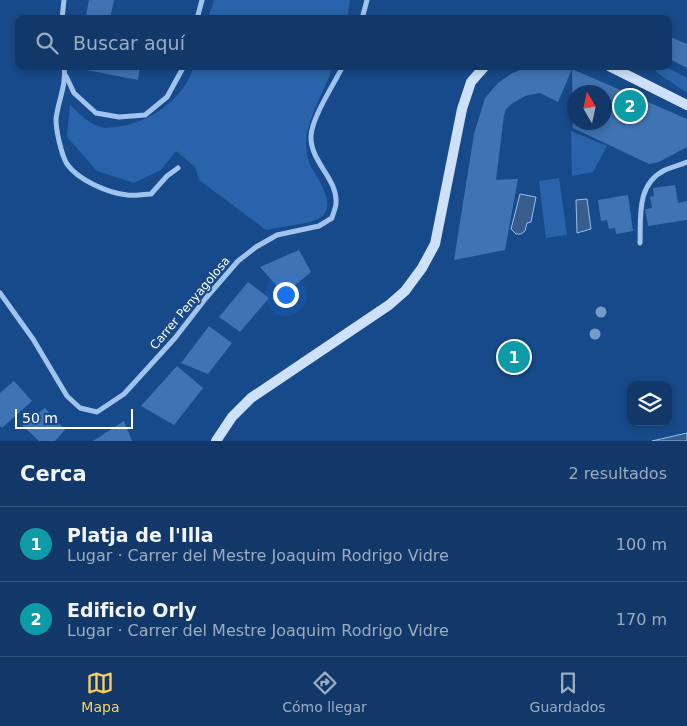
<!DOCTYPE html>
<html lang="es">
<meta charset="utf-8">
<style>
:root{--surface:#113868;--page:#1a3f6e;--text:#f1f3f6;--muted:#9cacc0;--line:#30527c;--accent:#ffd05e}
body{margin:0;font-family:"DejaVu Sans",sans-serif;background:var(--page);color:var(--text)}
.controls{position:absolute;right:15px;bottom:15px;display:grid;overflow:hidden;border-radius:10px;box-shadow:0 2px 8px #0003}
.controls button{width:45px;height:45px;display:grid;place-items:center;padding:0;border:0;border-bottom:1px solid var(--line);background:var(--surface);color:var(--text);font:25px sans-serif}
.compass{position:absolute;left:567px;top:85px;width:45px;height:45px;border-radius:50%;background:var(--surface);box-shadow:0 2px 8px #0003;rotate:351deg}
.scale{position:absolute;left:15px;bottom:12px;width:118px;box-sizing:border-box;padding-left:5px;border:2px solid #fff;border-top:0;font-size:14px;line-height:18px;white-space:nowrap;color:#fff;-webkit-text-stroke:4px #174a8a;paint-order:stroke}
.you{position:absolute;left:285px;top:294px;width:18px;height:18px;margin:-12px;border:4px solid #fff;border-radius:50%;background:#1a73e8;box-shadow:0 0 0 8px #1a73e833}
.badge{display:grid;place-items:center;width:32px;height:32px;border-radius:50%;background:var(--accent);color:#fff;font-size:16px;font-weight:700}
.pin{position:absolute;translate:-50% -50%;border:2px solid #fff;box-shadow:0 1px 5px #0006}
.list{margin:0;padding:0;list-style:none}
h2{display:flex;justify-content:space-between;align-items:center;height:65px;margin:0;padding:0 20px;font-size:21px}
h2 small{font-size:16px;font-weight:400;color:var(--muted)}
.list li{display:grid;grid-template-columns:32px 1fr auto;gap:15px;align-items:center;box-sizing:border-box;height:75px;padding:0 20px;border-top:1px solid var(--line)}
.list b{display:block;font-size:19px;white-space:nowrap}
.list p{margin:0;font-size:16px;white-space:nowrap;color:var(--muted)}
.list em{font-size:16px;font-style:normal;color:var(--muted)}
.icon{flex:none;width:28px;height:28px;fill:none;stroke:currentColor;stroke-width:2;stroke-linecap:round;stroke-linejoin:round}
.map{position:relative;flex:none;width:687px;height:441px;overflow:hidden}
.search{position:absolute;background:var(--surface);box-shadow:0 2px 8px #0003;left:15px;right:15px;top:15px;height:55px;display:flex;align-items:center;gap:12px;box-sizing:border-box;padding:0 18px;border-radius:10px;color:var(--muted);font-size:19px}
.sheet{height:215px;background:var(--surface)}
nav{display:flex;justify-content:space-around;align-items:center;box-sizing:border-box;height:70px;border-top:1px solid var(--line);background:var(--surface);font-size:14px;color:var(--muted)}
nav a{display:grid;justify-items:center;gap:2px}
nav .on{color:var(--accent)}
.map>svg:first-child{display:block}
</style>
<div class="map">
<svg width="687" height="441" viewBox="0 0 687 441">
<rect width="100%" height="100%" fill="#174a8a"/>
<g fill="#2a63a9">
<path d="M214 0H350L347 19H208Z"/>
<path d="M194 66H333C325 91 308 116 306 142 306 149 307 158 310 165 317 177 340 208 318 219 305 225 282 226 266 230L199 180 195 167 176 151 161 170 134 183 97 171 67 137 70 105C80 114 90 126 105 128 108 128 113 127 116 127 150 123 184 99 194 66Z"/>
<path d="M658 66H664L687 78V93L656 72Z"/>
<path d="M571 131 607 146 593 172 572 176Z"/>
<path d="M559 178 567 235 546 238 539 181Z"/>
</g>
<g fill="#385d8c" stroke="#93bff1">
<path d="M520 194 536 197 531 222 527 223 525 231 521 234H516L511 229Z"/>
<path d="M587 199 591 229 577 233 576 200Z"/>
<path d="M687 433V441H652Z"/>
</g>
<g fill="#4073b3" fill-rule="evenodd">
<path d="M89 0H114L110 19 86 16Z"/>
<path d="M668 36 687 44V68L668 58Z"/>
<path d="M87 66H140L138 80 87 70Z"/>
<path d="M534 66H553L572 69 687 119V147L659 162 649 164 573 128 572 69 558 102 540 93 525 96 513 103 506 109 504 115 496 180 518 179 505 250 454 260 474 134 485 98 498 83 511 74 526 67ZM574 92H604V122H574Z"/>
<path d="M675 185 678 203 687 201V220L648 226 645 209 652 208 650 197 654 196 653 188Z"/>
<path d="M628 195 633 231 616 234 615 228 609 229 607 220 601 221 598 200Z"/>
<path d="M299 250 311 272 284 294 260 267Z"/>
<path d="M248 282 269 298 240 332 219 317Z"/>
<path d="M209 326 232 343 208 374 181 363Z"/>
<path d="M177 366 203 388 174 425 141 406Z"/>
<path d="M14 381 32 401 2 428 0 426V393Z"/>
<path d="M45 408 65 430 55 441H39L22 425Z"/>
<path d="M124 421 132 441H93Z"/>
</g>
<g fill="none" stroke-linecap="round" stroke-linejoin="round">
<g stroke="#a0c4ee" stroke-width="5">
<path d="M62 19 64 0"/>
<path d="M197 19 202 0"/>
<path d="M362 19 367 0"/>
<path d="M64 66C67 84 58 101 56 119 56 130 61 154 67 164 78 180 108 193 127 195 135 196 143 194 151 194L167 176 178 168"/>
<path d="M66 76 74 93 96 113 119 117 145 115 167 97 184 66"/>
<path d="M640 243C641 217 636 184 665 170 672 167 680 165 687 162"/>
<path d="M0 293 33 339 67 396 80 408 97 412 124 394 145 371 175 338 206 298 238 261 256 247 277 235 319 226 332 218C333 213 336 208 336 203 338 179 310 162 311 136 312 117 334 84 343 66"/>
</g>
<g stroke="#cee1fa" stroke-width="10">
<path d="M609 66 687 105"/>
<path d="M216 441 232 417 251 398 389 305 405 291 422 268 435 244 462 109 471 82 485 66"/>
</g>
</g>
<g fill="#779bc8">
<circle cx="601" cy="312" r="5.5"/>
<circle cx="595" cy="334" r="5.5"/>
</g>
<g text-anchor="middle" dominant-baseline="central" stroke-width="4" stroke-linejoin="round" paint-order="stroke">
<g font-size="12" fill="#fff" stroke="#174a8a">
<text transform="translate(190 303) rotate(-50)">Carrer Penyagolosa</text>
</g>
</g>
</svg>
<div class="controls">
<button><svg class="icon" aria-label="layers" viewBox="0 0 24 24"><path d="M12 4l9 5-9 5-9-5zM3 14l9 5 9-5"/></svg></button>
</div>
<svg class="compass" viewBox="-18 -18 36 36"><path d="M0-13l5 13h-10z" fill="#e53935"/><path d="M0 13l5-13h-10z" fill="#9cacc0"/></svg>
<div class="scale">50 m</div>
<div class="you"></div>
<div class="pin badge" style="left:514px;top:357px;background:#0f9aa8">1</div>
<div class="pin badge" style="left:630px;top:106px;background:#0f9aa8">2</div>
<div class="search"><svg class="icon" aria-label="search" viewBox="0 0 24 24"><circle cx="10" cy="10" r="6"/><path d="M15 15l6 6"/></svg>Buscar aquí</div>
</div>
<section class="sheet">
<h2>Cerca<small>2 resultados</small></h2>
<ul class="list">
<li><span class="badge" style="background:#0f9aa8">1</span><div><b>Platja de l'Illa</b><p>Lugar · Carrer del Mestre Joaquim Rodrigo Vidre</p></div><em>100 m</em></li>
<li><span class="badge" style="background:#0f9aa8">2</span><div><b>Edificio Orly</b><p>Lugar · Carrer del Mestre Joaquim Rodrigo Vidre</p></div><em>170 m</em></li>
</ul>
</section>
<nav>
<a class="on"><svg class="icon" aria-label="map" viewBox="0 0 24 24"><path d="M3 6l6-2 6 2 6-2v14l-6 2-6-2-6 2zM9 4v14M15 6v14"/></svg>Mapa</a>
<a><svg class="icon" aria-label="directions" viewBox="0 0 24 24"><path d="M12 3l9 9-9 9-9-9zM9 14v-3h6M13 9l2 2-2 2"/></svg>Cómo llegar</a>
<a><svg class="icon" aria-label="saved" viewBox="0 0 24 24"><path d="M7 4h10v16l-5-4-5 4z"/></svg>Guardados</a>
</nav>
